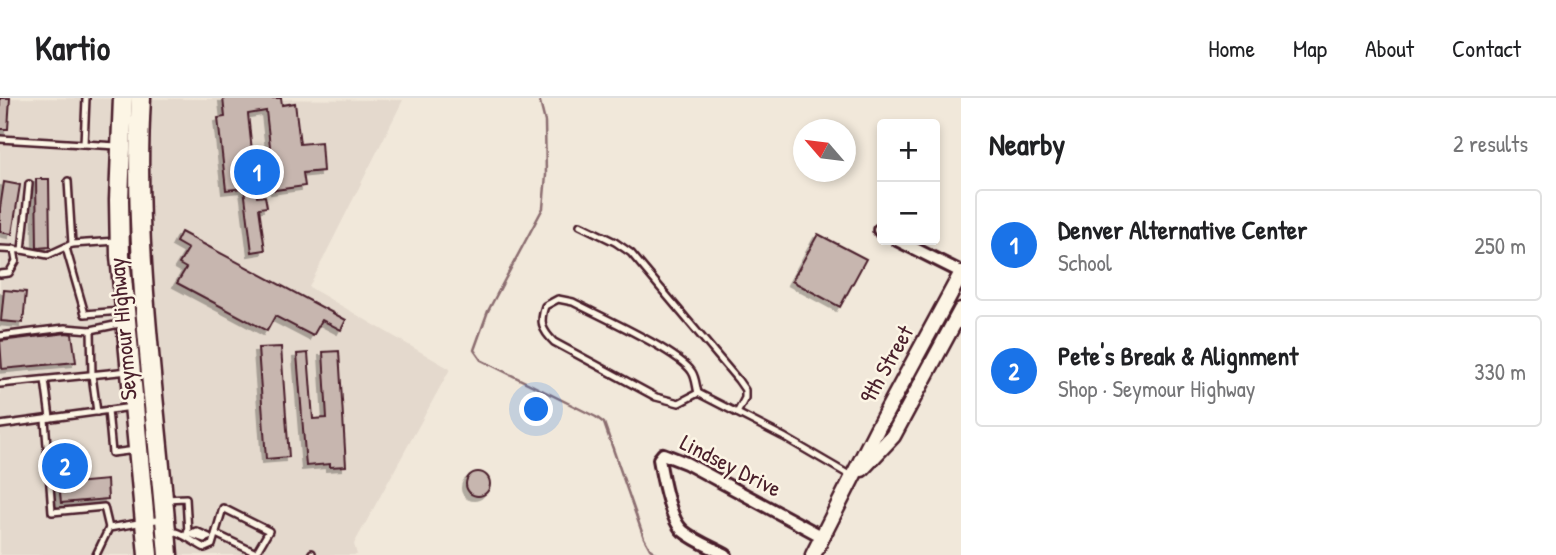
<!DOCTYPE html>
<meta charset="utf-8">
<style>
:root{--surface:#fff;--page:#f6f6f6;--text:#202124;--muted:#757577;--line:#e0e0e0;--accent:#1a73e8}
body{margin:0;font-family:"Patrick Hand",sans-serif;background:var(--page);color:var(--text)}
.controls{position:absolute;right:21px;top:21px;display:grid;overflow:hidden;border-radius:7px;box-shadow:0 4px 10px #0003}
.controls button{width:63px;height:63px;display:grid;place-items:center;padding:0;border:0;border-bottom:2px solid var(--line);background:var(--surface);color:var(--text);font:35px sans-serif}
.compass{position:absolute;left:793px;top:21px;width:63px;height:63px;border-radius:50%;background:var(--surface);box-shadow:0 4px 10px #0003;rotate:298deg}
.you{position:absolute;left:537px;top:312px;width:24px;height:24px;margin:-18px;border:5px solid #fff;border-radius:50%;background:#1a73e8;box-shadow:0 0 0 10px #1a73e833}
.badge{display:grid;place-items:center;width:46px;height:46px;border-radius:50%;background:var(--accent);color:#fff;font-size:23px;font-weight:700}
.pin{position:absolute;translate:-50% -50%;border:4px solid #fff;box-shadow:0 2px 7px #0006}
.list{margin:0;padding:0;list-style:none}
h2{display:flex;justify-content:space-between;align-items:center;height:91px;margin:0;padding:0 28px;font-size:30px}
h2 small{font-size:23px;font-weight:400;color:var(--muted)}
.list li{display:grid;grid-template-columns:46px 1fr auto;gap:21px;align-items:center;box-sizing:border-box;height:112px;margin:0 14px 14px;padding:0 14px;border:2px solid var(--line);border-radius:7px}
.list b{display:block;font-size:26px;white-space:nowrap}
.list p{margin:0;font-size:23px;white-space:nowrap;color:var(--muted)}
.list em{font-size:23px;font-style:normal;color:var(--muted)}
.map{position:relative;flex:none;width:961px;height:457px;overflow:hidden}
header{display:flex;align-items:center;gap:42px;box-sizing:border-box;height:98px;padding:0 35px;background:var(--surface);border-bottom:2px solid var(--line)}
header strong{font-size:33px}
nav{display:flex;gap:38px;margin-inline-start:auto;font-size:24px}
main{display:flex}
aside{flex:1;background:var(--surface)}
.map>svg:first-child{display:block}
</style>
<header>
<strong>Kartio</strong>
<nav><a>Home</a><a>Map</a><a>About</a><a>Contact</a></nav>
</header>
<main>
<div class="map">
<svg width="961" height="457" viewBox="0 0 961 457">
<defs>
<filter id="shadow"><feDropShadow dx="-4" dy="4" stdDeviation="0" flood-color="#0004"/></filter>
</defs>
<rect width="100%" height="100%" fill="#f1e8da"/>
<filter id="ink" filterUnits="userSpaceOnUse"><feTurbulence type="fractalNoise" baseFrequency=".0143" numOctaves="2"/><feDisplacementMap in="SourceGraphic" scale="14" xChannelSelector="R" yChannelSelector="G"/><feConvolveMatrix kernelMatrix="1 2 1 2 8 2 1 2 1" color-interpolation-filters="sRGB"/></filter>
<g filter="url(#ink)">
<path fill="#e4d9cd" d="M0 0 403 2 309 189 450 271 354 446 357 457H0Z"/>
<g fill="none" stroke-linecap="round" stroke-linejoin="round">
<path stroke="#8b6d6f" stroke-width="2.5" d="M539 0 545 24 546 77 543 110 488 213 474 252 481 262 596 319 604 325 644 440 650 451 658 457"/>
</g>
<g fill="#c7b6af" stroke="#4a1f2b" stroke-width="2" filter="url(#shadow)">
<path d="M0 0H10L8 31H0Z"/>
<path d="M223 0H281L282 7 295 5 300 46 321 44 323 73 303 75 305 88 275 92 266 13 248 16 257 99 265 98 267 109 259 110 265 152 252 154 244 90 226 92 218 20 225 19Z"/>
<path d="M36 81H49L50 149 37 150Z"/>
<path d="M4 84 20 87 12 136 0 134V110Z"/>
<path d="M181 134 346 222 341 232 322 222 313 238 275 218 267 233 177 185 186 170 179 166 188 151 176 144Z"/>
<path d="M818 136 866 161 840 209 792 183Z"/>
<path d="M4 192 26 194 23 225 1 223Z"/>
<path d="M67 235 72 236 76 264 2 271 0 243Z"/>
<path d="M281 249 289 359 266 361 258 250Z"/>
<path d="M339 253 346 368 330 369V366L306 368 297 256 308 255 313 321 327 320 323 254Z"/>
<path d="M71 352 74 385 107 382 108 401 61 405 56 354Z"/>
<circle cx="478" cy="386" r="12"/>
</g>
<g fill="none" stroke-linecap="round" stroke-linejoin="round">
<g stroke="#4a1f2b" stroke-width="10">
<g id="service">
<path d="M0 41 117 48"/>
<path d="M84 46 86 0"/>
<path d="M68 83 72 146"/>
<path d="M580 127 615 144 631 155 738 282 745 292V300L737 315"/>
<path d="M66 150 85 216 121 213"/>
<path d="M0 151 22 152 48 157 72 146 117 143"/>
<path d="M22 152 29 86"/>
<path d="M0 176 9 175 16 163 14 151"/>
<path d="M558 201 573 204C598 217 680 254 692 274 696 280 696 288 698 295L679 305 656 299 554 244C542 232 539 225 545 208Z"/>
<path d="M0 238 65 230 91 232"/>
<path d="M45 282 50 320"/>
<path d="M0 286 129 273"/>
<path d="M698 295 784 339 851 378"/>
<path d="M108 312 112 355 136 352"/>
<path d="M97 314 92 277 91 232 124 225"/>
<path d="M45 321 52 414 104 409 109 430"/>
<path d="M0 327 132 309"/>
<path d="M165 401 186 400 188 435"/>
<path d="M169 432C184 435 191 443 205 450L212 447 223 410 269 433 256 455 216 436"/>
<path d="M187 435 204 441 209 439 196 433 192 435"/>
<path d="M96 457 109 430 162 421"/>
<path d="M311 457 312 455"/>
</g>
</g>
<g stroke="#4a1f2b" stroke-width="16">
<g id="minor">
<path d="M879 132 882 134"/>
<path d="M897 142 961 174"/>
<path d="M726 457C713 450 695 443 683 433 670 422 662 378 659 361L663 356 686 365 823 439"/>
</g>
</g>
<g stroke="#4a1f2b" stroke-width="19">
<g id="tertiary">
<path d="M862 371 893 338 961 212"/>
<path d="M813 457 877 331 961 176"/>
</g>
</g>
<g stroke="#4a1f2b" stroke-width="23">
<g id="primary">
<path d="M123 0 119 102 120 158 148 457"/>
<path d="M141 0C132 155 156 303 168 457"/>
</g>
</g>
<use href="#service" stroke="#fcf5e5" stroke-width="5"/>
<use href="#minor" stroke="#fcf5e5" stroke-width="10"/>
<use href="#tertiary" stroke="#fcf5e5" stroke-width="14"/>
<use href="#primary" stroke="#fcf5e5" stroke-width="18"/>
</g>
</g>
<g text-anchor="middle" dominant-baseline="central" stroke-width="5" stroke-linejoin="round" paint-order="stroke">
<g font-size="23" fill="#4a1f2b" stroke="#fcf5e5">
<text transform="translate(122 231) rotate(-95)">Seymour Highway</text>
<text transform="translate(886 266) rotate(-61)">9th Street</text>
<text transform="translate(731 367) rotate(27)">Lindsey Drive</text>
</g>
</g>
</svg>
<div class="controls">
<button>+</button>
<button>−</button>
</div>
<svg class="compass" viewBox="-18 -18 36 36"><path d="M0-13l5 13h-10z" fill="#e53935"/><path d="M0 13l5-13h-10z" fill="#757577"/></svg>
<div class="you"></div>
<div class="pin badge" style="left:257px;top:74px">1</div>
<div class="pin badge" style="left:65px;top:368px">2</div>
</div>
<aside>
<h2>Nearby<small>2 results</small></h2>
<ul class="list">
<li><span class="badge">1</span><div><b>Denver Alternative Center</b><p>School</p></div><em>250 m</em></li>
<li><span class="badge">2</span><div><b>Pete's Break &amp; Alignment</b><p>Shop · Seymour Highway</p></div><em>330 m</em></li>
</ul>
</aside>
</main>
